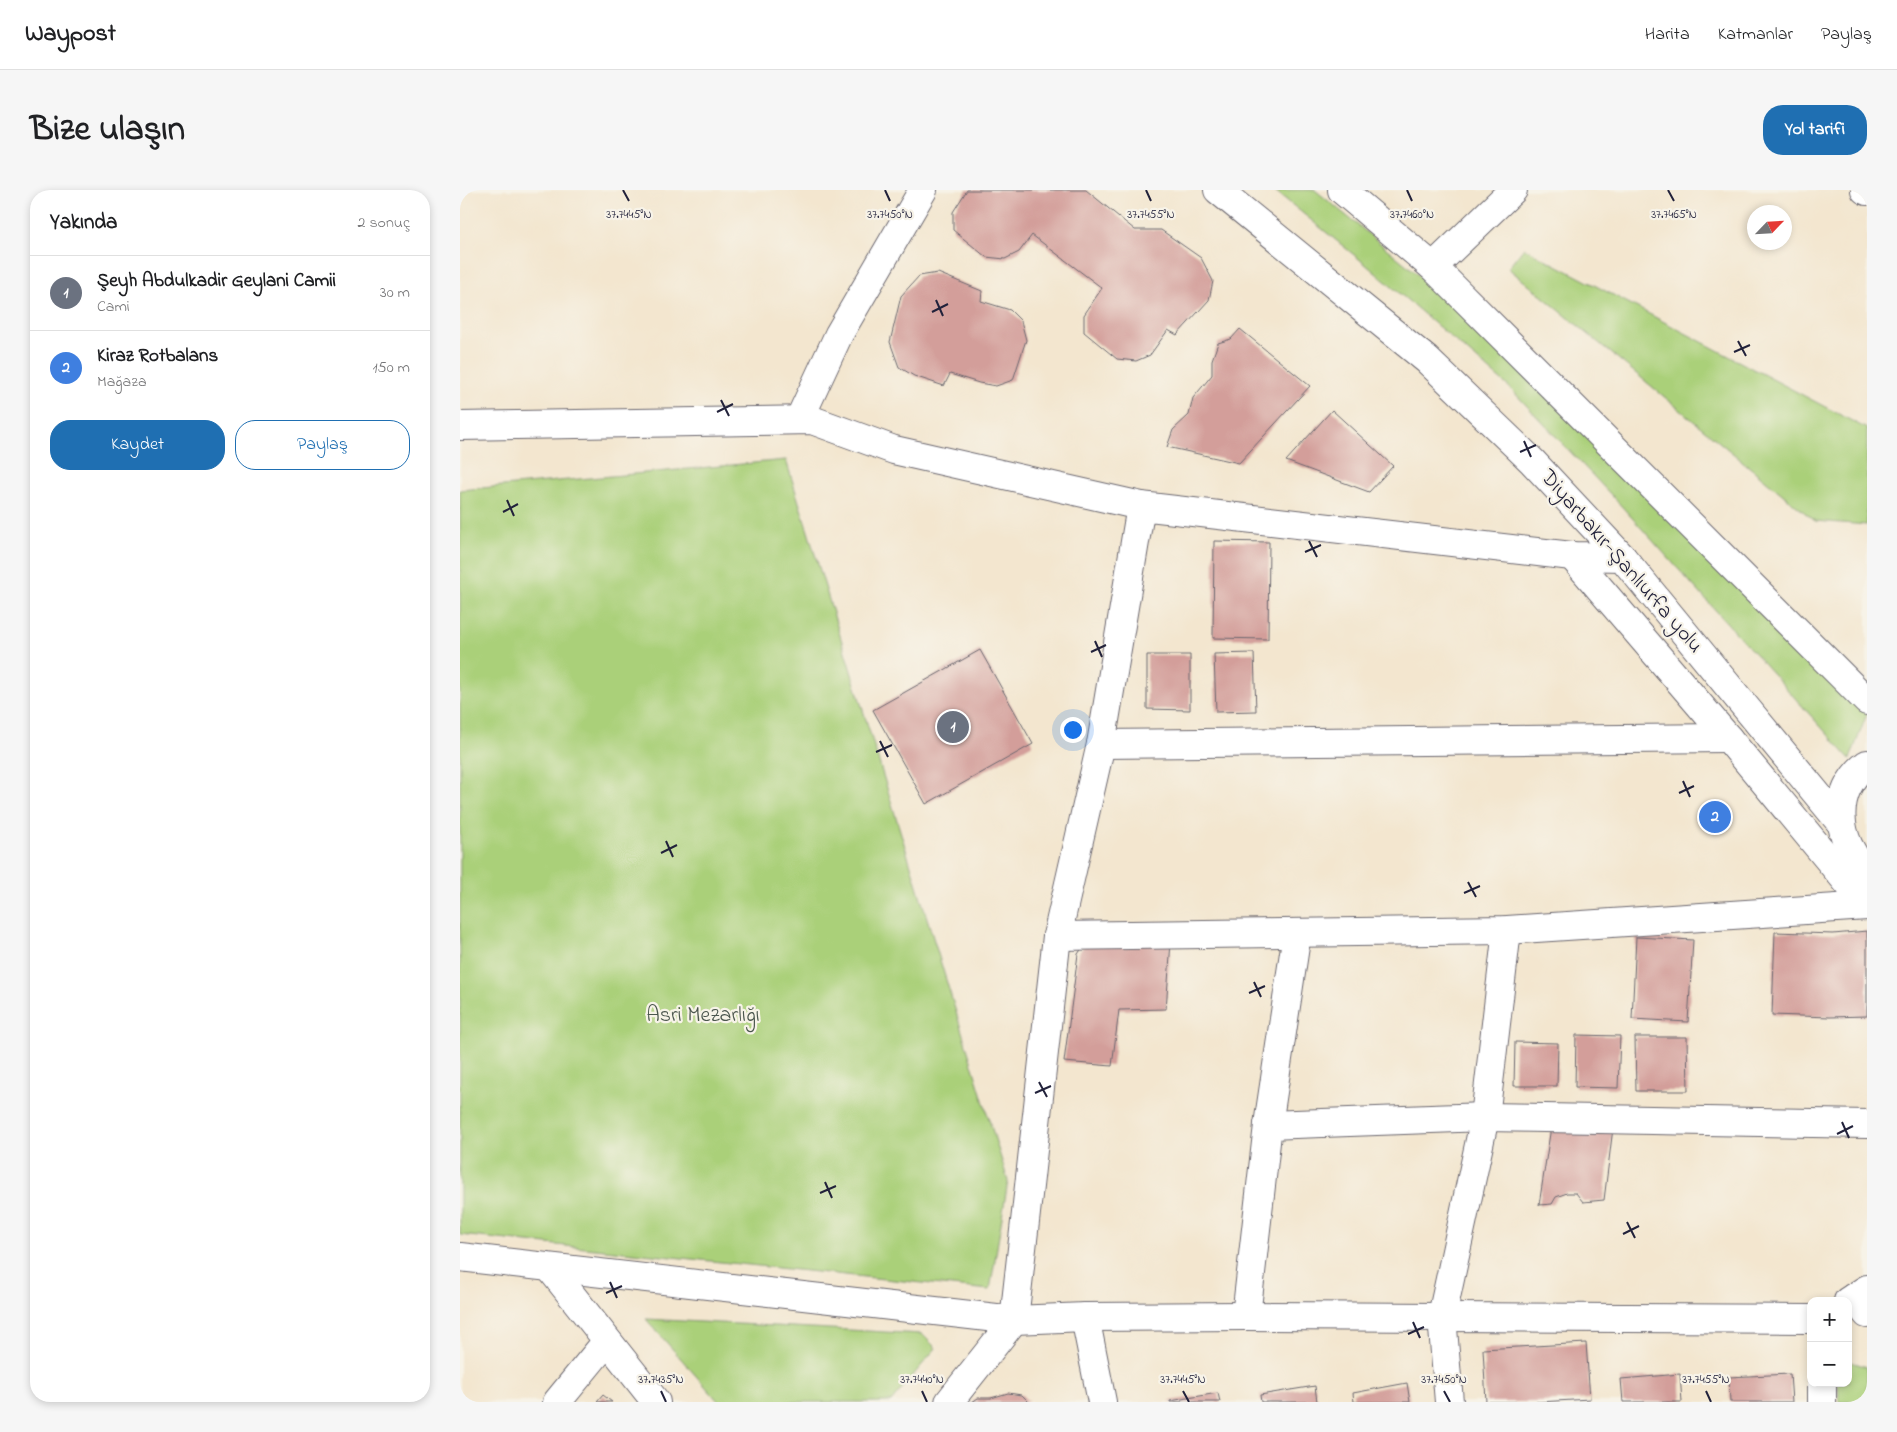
<!DOCTYPE html>
<html lang="tr">
<meta charset="utf-8">
<style>
:root{--surface:#fff;--page:#f6f6f6;--text:#202124;--muted:#757577;--line:#e0e0e0;--accent:#1f6fb2}
body{margin:0;font-family:"Indie Flower",sans-serif;background:var(--page);color:var(--text)}
.controls{position:absolute;right:15px;bottom:15px;display:grid;overflow:hidden;border-radius:10px;box-shadow:0 2px 8px #0003}
.controls button{width:45px;height:45px;display:grid;place-items:center;padding:0;border:0;border-bottom:1px solid var(--line);background:var(--surface);color:var(--text);font:25px sans-serif}
.compass{position:absolute;left:1287px;top:15px;width:45px;height:45px;border-radius:50%;background:var(--surface);box-shadow:0 2px 8px #0003;rotate:65deg}
.you{position:absolute;left:612px;top:539px;width:18px;height:18px;margin:-12px;border:4px solid #fff;border-radius:50%;background:#1a73e8;box-shadow:0 0 0 8px #1a73e833}
.badge{display:grid;place-items:center;width:32px;height:32px;border-radius:50%;background:var(--accent);color:#fff;font-size:16px;font-weight:700}
.pin{position:absolute;translate:-50% -50%;border:2px solid #fff;box-shadow:0 1px 5px #0006}
.list{margin:0;padding:0;list-style:none}
h2{display:flex;justify-content:space-between;align-items:center;height:65px;margin:0;padding:0 20px;font-size:21px}
h2 small{font-size:16px;font-weight:400;color:var(--muted)}
.list li{display:grid;grid-template-columns:32px 1fr auto;gap:15px;align-items:center;box-sizing:border-box;height:75px;padding:0 20px;border-top:1px solid var(--line)}
.list b{display:block;font-size:19px;white-space:nowrap}
.list p{margin:0;font-size:16px;white-space:nowrap;color:var(--muted)}
.list em{font-size:16px;font-style:normal;color:var(--muted)}
.actions{display:flex;gap:10px;padding:15px 20px}
.actions a{flex:1;padding:11px 0;border:1px solid var(--accent);border-radius:20px;text-align:center;font-size:18px;color:var(--accent)}
.actions .main{background:var(--accent);color:#fff}
.map{position:relative;flex:none;width:1407px;height:1212px;overflow:hidden;border-radius:20px}
header{display:flex;align-items:center;gap:30px;box-sizing:border-box;height:70px;padding:0 25px;background:var(--surface);border-bottom:1px solid var(--line)}
header strong{font-size:24px}
nav{display:flex;gap:28px;margin-inline-start:auto;font-size:18px}
.intro{display:flex;align-items:center;justify-content:space-between;box-sizing:border-box;height:120px;padding:0 30px}
h1{margin:0;font-size:35px}
.button{padding:12px 22px;border-radius:20px;background:var(--accent);color:#fff;font-size:18px;font-weight:700}
main{display:flex;gap:30px;padding:0 30px}
aside{flex:1;background:var(--surface);border-radius:20px;box-shadow:0 2px 8px #0003}
.map>svg:first-child{display:block}
</style>
<header>
<strong>Waypost</strong>
<nav><a>Harita</a><a>Katmanlar</a><a>Paylaş</a></nav>
</header>
<div class="intro"><h1>Bize ulaşın</h1><a class="button">Yol tarifi</a></div>
<main>
<aside>
<h2>Yakında<small>2 sonuç</small></h2>
<ul class="list">
<li><span class="badge" style="background:#6b7280">1</span><div><b>Şeyh Abdulkadir Geylani Camii</b><p>Cami</p></div><em>30 m</em></li>
<li><span class="badge" style="background:#3f7fe0">2</span><div><b>Kiraz Rotbalans</b><p>Mağaza</p></div><em>150 m</em></li>
</ul>
<div class="actions"><a class="main">Kaydet</a><a>Paylaş</a></div>
</aside>
<div class="map">
<svg width="1407" height="1212" viewBox="0 0 1407 1212">
<rect width="100%" height="100%" fill="#f7f3e8"/>
<filter id="ink" filterUnits="userSpaceOnUse"><feTurbulence type="fractalNoise" baseFrequency=".02" numOctaves="2"/><feDisplacementMap in="SourceGraphic" scale="10" xChannelSelector="R" yChannelSelector="G"/><feConvolveMatrix kernelMatrix="1 2 1 2 8 2 1 2 1" color-interpolation-filters="sRGB"/></filter>
<filter id="wash" filterUnits="userSpaceOnUse"><feTurbulence type="fractalNoise" baseFrequency=".0096" numOctaves="4" result="noise"/><feDisplacementMap in="SourceGraphic" scale="20" xChannelSelector="R" yChannelSelector="G"/><feGaussianBlur stdDeviation="1.12" result="paint"/><feColorMatrix in="noise" values="0 0 0 0 0 0 0 0 0 0 0 0 0 0 0 0 0 1.4 0 .05"/><feComposite in="paint" operator="in"/></filter>
<g filter="url(#wash)">
<rect width="100%" height="100%" fill="#f3e6cf"/>
<g fill="#aad079" stroke="#66795a">
<path d="M814 0H855L954 81 1084 199 1407 524 1390 569 1155 309 1049 197 904 73Z"/>
<path d="M1064 58 1407 239V335L1355 331 1048 78Z"/>
<path d="M326 270 548 991 530 1100 0 1045V300Z"/>
<path d="M186 1129 462 1144 476 1158 431 1212H259Z"/>
<path d="M1388 1171 1407 1177V1212H1379L1378 1193H1388Z"/>
</g>
<g id="blocks">
<g fill="#d39e9a">
<path d="M507 0H626L675 40H701L741 68 753 91 749 110 717 145 708 140 690 165 676 171 657 169 624 142V125L642 98 572 45 559 62 545 69 526 67 493 40V22Z"/>
<path d="M478 83 522 101 521 111 550 120 561 131 566 150 553 190 536 196 519 193 490 184 484 196 454 186 439 177 430 152 441 106 459 86Z"/>
<path d="M780 139 850 196 779 273 707 257 713 240 729 225 733 208 752 185V170L758 153 771 149Z"/>
<path d="M872 220 933 276 909 302 826 271Z"/>
<path d="M754 351 809 352 808 449 753 448Z"/>
<path d="M520 460 573 554 466 614 413 520Z"/>
<path d="M794 463 796 521 756 522 754 464Z"/>
<path d="M687 465H730V520L687 519Z"/>
<path d="M1407 741V826L1370 827 1312 825 1315 742 1373 744Z"/>
<path d="M1176 747 1233 750 1228 832 1172 829Z"/>
<path d="M711 752 706 819 659 820 652 876 604 872 618 764 625 754Z"/>
<path d="M1116 845 1160 846 1158 898 1115 897Z"/>
<path d="M1175 847H1227L1228 901H1176Z"/>
<path d="M1055 852 1098 853 1097 896H1054Z"/>
<path d="M1091 937 1153 938 1144 1010 1123 1012 1116 1003H1107L1096 1007 1092 1014 1079 1015Z"/>
<path d="M1126 1153 1130 1209 1079 1212H1026L1023 1159Z"/>
<path d="M1220 1184 1222 1212H1163L1161 1189Z"/>
<path d="M1330 1184 1332 1212H1270L1269 1187Z"/>
<path d="M947 1193 950 1212H894L893 1203Z"/>
<path d="M855 1196 857 1212H801L800 1205Z"/>
<path d="M548 1203 562 1205 569 1212H512L518 1208H531Z"/>
<path d="M758 1203 760 1212H710V1211Z"/>
<path d="M143 1205 152 1212H137Z"/>
</g>
</g>
</g>
<g filter="url(#ink)">
<use href="#blocks" fill-opacity="0" stroke="#6b676f" stroke-width="1"/>
<g fill="none" stroke-linecap="round" stroke-linejoin="round">
<g stroke="#6b676f" stroke-width="30">
<g id="street">
<path d="M973 77 1053 0"/>
<path d="M339 230 379 144 463 0"/>
<path d="M0 236 352 230 434 260 681 316"/>
<path d="M1112 366 1268 548 1407 716"/>
<path d="M1162 367 1112 366 681 316 641 554 1268 548"/>
<path d="M641 554 597 746 1047 740 1407 716"/>
<path d="M808 935 1025 927 1407 934"/>
<path d="M90 1078 196 1212"/>
<path d="M1394 1107 1407 1124"/>
<path d="M786 1126 808 935 837 743"/>
<path d="M625 1127 642 1212"/>
<path d="M97 1212 147 1151"/>
<path d="M489 1212 554 1130 597 746"/>
<path d="M989 1212 982 1126 1025 927 1047 740"/>
<path d="M1362 1212V1193"/>
</g>
</g>
<g stroke="#6b676f" stroke-width="30">
<g id="secondary">
<path d="M1405 0 1407 1"/>
<path d="M0 1067 554 1130 625 1127 786 1126 1351 1129"/>
<path d="M1388 1111 1407 1099"/>
</g>
</g>
<g stroke="#6b676f" stroke-width="30">
<g id="highway">
<path d="M758 0 967 170 1072 271 1162 367 1380 632"/>
<path d="M882 0 973 77 1407 511"/>
<path d="M1407 574C1370 602 1376 652 1407 681"/>
</g>
</g>
<use href="#street" stroke="#fff" stroke-width="28"/>
<use href="#secondary" stroke="#fff" stroke-width="28"/>
<use href="#highway" stroke="#fff" stroke-width="28"/>
</g>
</g>
<path fill="none" stroke="#22223b" stroke-width="2" d="M163 0 169 11M425 0 430 11M686 0 691 11M947 0 952 11M1208 0 1214 11M476 110 483 126M472 122 488 114M1278 151 1286 166M1274 162 1290 155M261 210 269 226M257 222 273 214M1064 251 1071 267M1060 262 1076 255M47 310 54 326M43 322 58 314M849 351 857 367M845 362 861 355M635 451 642 467M631 462 646 455M420 551 428 567M416 562 432 555M1223 591 1230 607M1219 603 1234 596M206 651 213 667M201 663 217 655M1008 692 1016 707M1004 703 1020 696M794 792 801 807M789 803 805 796M579 892 587 907M575 903 591 896M1382 932 1389 948M1377 944 1393 936M365 992 372 1008M360 1003 376 996M1167 1032 1175 1048M1163 1044 1179 1036M150 1092 157 1108M146 1103 162 1096M953 1132 960 1148M948 1144 964 1137M201 1201 206 1212M462 1201 467 1212M723 1201 729 1212M984 1201 990 1212M1246 1201 1251 1212"/>
<g text-anchor="middle" dominant-baseline="central" stroke-width="4.5" stroke-linejoin="round" paint-order="stroke">
<g font-size="22" fill="#22223b" stroke="#f7f3e8">
<text transform="translate(1161 372) rotate(49)">Diyarbakır-Şanlıurfa yolu</text>
</g>
<g font-size="22" fill="#4b564e" stroke="#f7f3e8">
<text x="243" y="826">Asri Mezarlığı</text>
</g>
</g>
<g font-size="12" text-anchor="middle" fill="#22223b" stroke="#f7f3e8" stroke-width="4.5" stroke-linejoin="round" paint-order="stroke">
<text x="169" y="28">37.7445°N</text>
<text x="430" y="28">37.7450°N</text>
<text x="691" y="28">37.7455°N</text>
<text x="952" y="28">37.7460°N</text>
<text x="1214" y="28">37.7465°N</text>
<text x="723" y="1193">37.7445°N</text>
<text x="984" y="1193">37.7450°N</text>
<text x="1246" y="1193">37.7455°N</text>
<text x="201" y="1193">37.7435°N</text>
<text x="462" y="1193">37.7440°N</text>
</g>
</svg>
<div class="controls">
<button>+</button>
<button>−</button>
</div>
<svg class="compass" viewBox="-18 -18 36 36"><path d="M0-13l5 13h-10z" fill="#e53935"/><path d="M0 13l5-13h-10z" fill="#757577"/></svg>
<div class="you"></div>
<div class="pin badge" style="left:493px;top:537px;background:#6b7280">1</div>
<div class="pin badge" style="left:1255px;top:627px;background:#3f7fe0">2</div>
</div>
</main>
